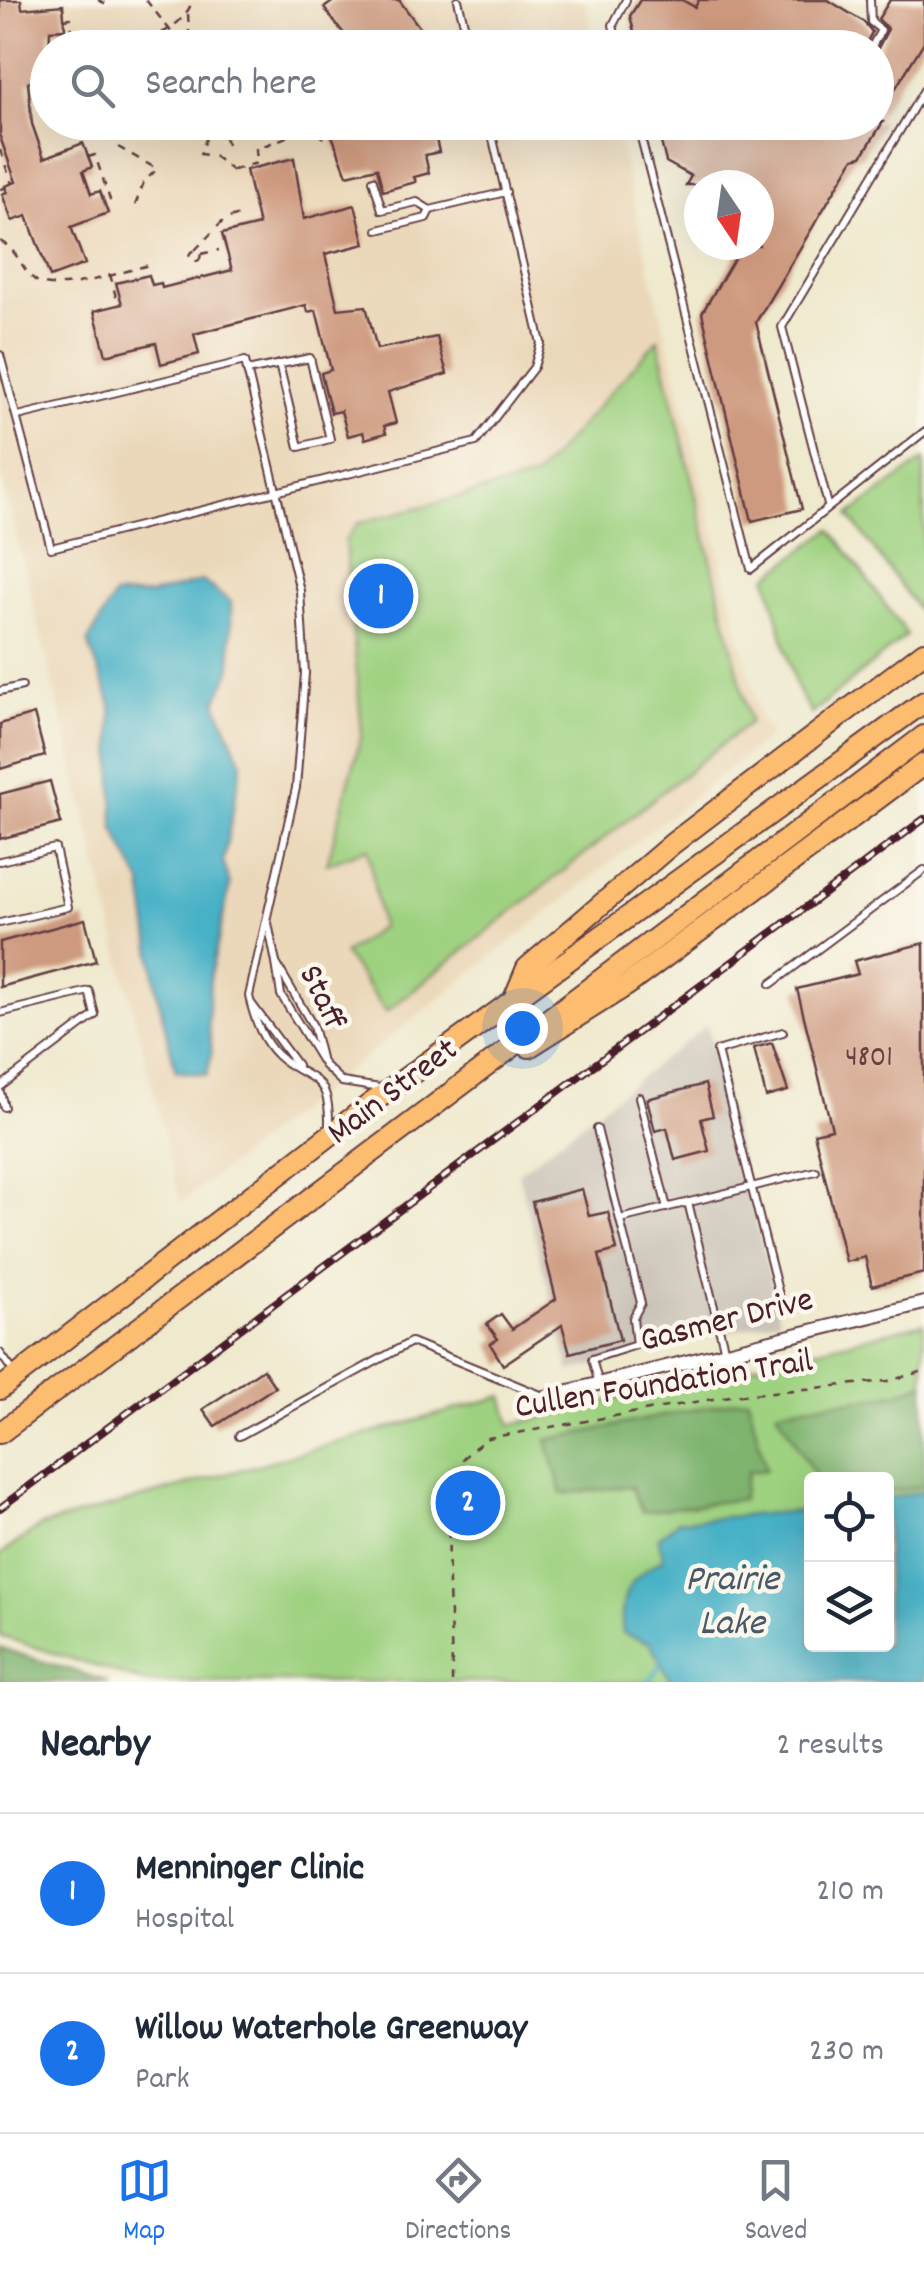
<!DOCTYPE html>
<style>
:root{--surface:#fff;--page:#f6f6f7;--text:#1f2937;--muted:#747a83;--line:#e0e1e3;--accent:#1a73e8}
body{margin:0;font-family:Dekko,sans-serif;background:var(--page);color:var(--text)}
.controls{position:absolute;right:30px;bottom:30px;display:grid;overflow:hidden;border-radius:10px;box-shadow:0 10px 40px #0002}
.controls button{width:90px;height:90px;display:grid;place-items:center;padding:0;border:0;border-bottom:2px solid var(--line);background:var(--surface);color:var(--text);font:50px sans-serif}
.compass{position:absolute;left:684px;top:170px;width:90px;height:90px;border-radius:50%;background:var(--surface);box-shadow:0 10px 40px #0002;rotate:167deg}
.you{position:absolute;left:522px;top:1028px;width:35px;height:35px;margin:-25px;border:8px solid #fff;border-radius:50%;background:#1a73e8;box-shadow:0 0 0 15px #1a73e833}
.badge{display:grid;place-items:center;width:65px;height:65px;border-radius:50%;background:var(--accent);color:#fff;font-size:32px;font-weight:700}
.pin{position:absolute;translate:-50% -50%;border:5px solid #fff;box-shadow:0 2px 10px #0006}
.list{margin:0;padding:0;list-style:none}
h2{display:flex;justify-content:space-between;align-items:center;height:130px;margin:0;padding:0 40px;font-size:42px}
h2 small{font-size:32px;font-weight:400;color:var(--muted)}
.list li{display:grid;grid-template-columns:65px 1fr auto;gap:30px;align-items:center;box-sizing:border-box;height:160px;padding:0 40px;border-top:2px solid var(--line)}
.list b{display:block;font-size:38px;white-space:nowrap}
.list p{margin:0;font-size:32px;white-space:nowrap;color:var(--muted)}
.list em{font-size:32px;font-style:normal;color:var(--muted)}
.icon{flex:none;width:55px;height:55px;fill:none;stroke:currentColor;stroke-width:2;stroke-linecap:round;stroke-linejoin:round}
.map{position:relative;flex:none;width:924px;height:1682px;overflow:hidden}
.search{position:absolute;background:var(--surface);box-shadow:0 10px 40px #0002;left:30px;right:30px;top:30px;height:110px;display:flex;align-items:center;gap:25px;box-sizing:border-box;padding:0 35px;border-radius:55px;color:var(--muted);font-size:38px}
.sheet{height:450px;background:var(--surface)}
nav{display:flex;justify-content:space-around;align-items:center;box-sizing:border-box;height:140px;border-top:2px solid var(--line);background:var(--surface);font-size:28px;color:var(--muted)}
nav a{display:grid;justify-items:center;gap:5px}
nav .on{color:var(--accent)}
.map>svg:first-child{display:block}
</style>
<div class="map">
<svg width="924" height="1682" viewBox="0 0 924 1682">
<rect width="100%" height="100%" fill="#fbf7ec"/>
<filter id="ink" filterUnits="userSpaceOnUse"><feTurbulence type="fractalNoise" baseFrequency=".01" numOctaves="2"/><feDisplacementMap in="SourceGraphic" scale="20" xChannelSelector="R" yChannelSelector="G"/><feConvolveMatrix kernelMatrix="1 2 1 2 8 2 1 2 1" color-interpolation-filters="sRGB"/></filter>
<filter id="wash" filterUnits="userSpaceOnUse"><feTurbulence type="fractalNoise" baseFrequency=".0048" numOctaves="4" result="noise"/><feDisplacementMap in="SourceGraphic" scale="40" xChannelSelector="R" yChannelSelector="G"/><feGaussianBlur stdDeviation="2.25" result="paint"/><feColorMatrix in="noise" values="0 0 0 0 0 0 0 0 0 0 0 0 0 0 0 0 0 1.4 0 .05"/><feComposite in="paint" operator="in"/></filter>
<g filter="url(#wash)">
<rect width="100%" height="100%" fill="#efe9ce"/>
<path fill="#ebd8ba" d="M0 0H584L595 47 48 48V122L614 123 761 722 771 735 181 1203 0 470Z"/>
<path fill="#cbc3b8" d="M707 1025 780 1319 570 1371 518 1173Z"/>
<g fill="#9ed180" stroke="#747856" stroke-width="2.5" fill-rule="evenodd">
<path d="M658 339 750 722 386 1012 344 954 381 927 368 848 327 864 362 733 345 541 358 523 534 478Z"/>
<path d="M924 460V618L849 515Z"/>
<path d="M831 529 907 635 811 714 796 687 767 577Z"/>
<path d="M924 1323V1682H145L0 1636V1555L41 1526 503 1396 511 1425ZM812 1480H886V1644H812Z"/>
</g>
<g fill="#7eb36e" stroke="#64694c" stroke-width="2.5">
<path d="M924 1383V1486L887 1492 886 1480 817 1479 777 1411C825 1399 879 1404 924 1383Z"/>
<path d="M748 1398 766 1470 748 1472 742 1499 642 1512 631 1486 562 1494 547 1440Z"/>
<path d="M0 1648 108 1682H0Z"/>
</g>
<g fill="#47b1c6" stroke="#486878" stroke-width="2.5">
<path d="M202 581 231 602V669L216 702 242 763 223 862 230 885 210 977 208 1024 212 1051 207 1075 176 1071 158 998 142 884 114 829 111 704 88 642 114 596 151 595Z"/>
<path d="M924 1491V1682H672L650 1643 623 1633C618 1594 630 1576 664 1559L658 1538 678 1521 811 1510 812 1644H886L887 1498Z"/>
</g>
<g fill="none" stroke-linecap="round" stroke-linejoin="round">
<path stroke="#47b1c6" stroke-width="4" d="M649 1682 660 1665"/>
</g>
<g id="blocks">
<g fill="#ce9a7f">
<path d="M0 0H21L22 9 63 5 65 29 50 30 48 80 28 82 32 124 44 158 83 143 92 167 83 171 91 194 100 191 108 213 71 227 85 264 50 277 27 216 12 221 2 194 7 192 5 186 16 182 0 137Z"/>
<path d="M335 0H399L435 48H390L383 39 371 48H328L345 35 324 8Z"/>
<path d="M640 0H682L695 7 699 0H828L864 22 872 32 864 48H638L630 16Z"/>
<path d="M890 0H924V42L876 120V52L888 29 878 19Z"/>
<path d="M337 122H432L439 152 425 155 429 173 414 177 416 182 383 191 377 168 347 175 328 125Z"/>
<path d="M656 122H883L862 156 854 158 756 322 802 509 752 521 702 313 742 245H759V185H686L691 176 666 162Z"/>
<path d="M294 158 304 219 355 205 365 244 325 254 338 309 366 306 377 349 437 337 447 374 388 392 396 423 384 426 386 433 365 439 363 432 348 436 341 411 331 413 321 373 331 370 316 310 308 312 306 305 194 334 199 354 161 364 156 343 106 355 94 311 122 304 116 283 149 275 152 285 161 283 162 288 232 270 222 234 259 225 246 170Z"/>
<path d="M34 714 45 756 0 769V724Z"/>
<path d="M50 781 61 823 0 839V794Z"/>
<path d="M85 919 96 961 0 987V942Z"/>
<path d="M924 943V1273L872 1286 865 1257 846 1262 814 1133 832 1129 797 989 858 974 854 961Z"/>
<path d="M772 1043 788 1091 766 1097 754 1048Z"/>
<path d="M705 1084 713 1116 701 1119 709 1151 675 1160 667 1128 655 1131 647 1099Z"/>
<path d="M582 1189 589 1216 608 1212 617 1250 599 1255 620 1340 570 1353 562 1325 503 1365 490 1344 498 1339 487 1324 501 1314 512 1329 556 1299 532 1202Z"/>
<path d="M263 1369 275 1387 215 1426 203 1409Z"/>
</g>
</g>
</g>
<g filter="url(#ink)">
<use href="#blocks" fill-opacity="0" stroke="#633d43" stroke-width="2.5"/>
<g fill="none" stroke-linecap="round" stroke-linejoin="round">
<g stroke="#633d43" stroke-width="10">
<g id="service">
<path d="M458 0 470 48"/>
<path d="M870 0 871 22 881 30 871 48"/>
<path d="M618 48 613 25 626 0"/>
<path d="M637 122 751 569 924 432"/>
<path d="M373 180 382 210 417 202 430 210 506 192"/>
<path d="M378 230 426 218 430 210"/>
<path d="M0 355 51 548 476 442 534 367 541 343 489 122"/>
<path d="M247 371 310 358 330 439 299 447 279 364"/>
<path d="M18 416 245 361 300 591 305 673 296 788 249 996C254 1019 263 1045 283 1060 315 1083 330 1075 329 1127"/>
<path d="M828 505 782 327 924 90"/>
<path d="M0 691 22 686"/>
<path d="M0 861 55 848 68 907 0 923"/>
<path d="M268 923 276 963 313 1026 321 1058"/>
<path d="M276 963 281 995 324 1065 342 1082 380 1088"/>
<path d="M771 984 924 870"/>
<path d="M251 1003 297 1065"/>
<path d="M0 1013 89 991 95 1015 0 1087"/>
<path d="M0 1092 4 1107"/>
<path d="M639 1097 667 1208"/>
<path d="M597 1129 641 1303 633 1318 636 1345 592 1359 599 1384"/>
<path d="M688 1202 725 1352"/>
<path d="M620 1219 816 1171"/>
<path d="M782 1307 717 1051 783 1032"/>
<path d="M0 1353 13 1371"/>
<path d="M239 1436 411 1342 543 1396"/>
</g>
</g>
<g stroke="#633d43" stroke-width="16">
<path id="minor" d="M545 1397 924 1303"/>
</g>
<g stroke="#633d43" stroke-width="24">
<g id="trunk">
<path d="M514 999 527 968 672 844 924 652"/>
<path d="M529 1047 627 985 924 764"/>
<path d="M0 1389 373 1102 924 702"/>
<path d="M0 1433 924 736"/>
</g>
</g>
<g stroke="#633d43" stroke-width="2.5" stroke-dasharray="8 8" stroke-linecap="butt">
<path d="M98 0 109 5"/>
<path d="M146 0 184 48"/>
<path d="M188 14 190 48"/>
<path d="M64 19 71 18 72 32"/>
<path d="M76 32 78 48"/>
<path d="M98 36 152 41 170 48"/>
<path d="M147 39C168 32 185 21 193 0"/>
<path d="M212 122 200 154 214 156 233 171"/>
<path d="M219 122 227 144"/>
<path d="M229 122 254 134"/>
<path d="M306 122 325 139"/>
<path d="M118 147 157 169 144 182 134 208"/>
<path d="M0 150 12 184"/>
<path d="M88 157 95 155 110 200 104 202"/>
<path d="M233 170 257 163 256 149 289 136 286 123"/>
<path d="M0 189 5 188"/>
<path d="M0 241C19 251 20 268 35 280 54 296 124 271 149 265"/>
<path d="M195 250 225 219 244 214"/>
<circle cx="195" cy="256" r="5.5"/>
<path d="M201 254 219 250"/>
<path d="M110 274 118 305"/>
<path d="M452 1682C453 1636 438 1488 464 1458 470 1450 480 1444 488 1438L730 1396 888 1381 924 1371"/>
</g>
<use href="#service" stroke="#fff" stroke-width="6"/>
<use href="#minor" stroke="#fff" stroke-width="12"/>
<use href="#trunk" stroke="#fcbd6f" stroke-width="20"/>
<g stroke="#4a1f2b" stroke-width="8">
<path id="rail" d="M0 1508 924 819"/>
</g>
<use href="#rail" stroke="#fbf7ec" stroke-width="4" stroke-dasharray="11" stroke-linecap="butt"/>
</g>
</g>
<g text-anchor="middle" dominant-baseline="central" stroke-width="9" stroke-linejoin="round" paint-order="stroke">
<g font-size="30" fill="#6b3e40">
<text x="869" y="1059">4801</text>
</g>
<g font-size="35" fill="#4a1f2b" stroke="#fbf7ec">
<text transform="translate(321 999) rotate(64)">Staff</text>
<text transform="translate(394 1093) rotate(-37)">Main Street</text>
<text transform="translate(727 1322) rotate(-14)">Gasmer Drive</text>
<text transform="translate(664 1386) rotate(-9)">Cullen Foundation Trail</text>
</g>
<g font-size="38" font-style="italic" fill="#495969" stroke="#fbf7ec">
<text x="732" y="1581">Prairie<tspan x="732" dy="44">Lake</tspan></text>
</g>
</g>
</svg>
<div class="controls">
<button><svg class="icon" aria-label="locate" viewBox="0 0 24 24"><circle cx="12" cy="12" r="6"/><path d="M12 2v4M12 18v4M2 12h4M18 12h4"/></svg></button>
<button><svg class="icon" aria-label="layers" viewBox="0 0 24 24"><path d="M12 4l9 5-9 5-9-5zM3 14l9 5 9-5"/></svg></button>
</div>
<svg class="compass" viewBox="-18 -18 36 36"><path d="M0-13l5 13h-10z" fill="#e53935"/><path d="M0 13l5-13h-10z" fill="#747a83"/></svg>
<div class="you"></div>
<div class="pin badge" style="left:381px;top:596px">1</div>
<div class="pin badge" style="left:468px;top:1503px">2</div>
<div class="search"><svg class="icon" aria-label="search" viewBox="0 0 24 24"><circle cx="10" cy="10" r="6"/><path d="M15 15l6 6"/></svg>Search here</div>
</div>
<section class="sheet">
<h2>Nearby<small>2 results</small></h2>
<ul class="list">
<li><span class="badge">1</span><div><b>Menninger Clinic</b><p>Hospital</p></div><em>210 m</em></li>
<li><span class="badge">2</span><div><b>Willow Waterhole Greenway</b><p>Park</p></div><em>230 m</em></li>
</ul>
</section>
<nav>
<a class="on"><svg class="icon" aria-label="map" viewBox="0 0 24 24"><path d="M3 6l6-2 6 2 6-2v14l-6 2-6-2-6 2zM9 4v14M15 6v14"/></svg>Map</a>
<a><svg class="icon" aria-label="directions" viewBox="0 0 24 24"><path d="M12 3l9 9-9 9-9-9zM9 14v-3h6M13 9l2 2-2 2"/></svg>Directions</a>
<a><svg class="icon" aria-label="saved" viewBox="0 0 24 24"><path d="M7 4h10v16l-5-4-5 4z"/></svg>Saved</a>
</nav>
